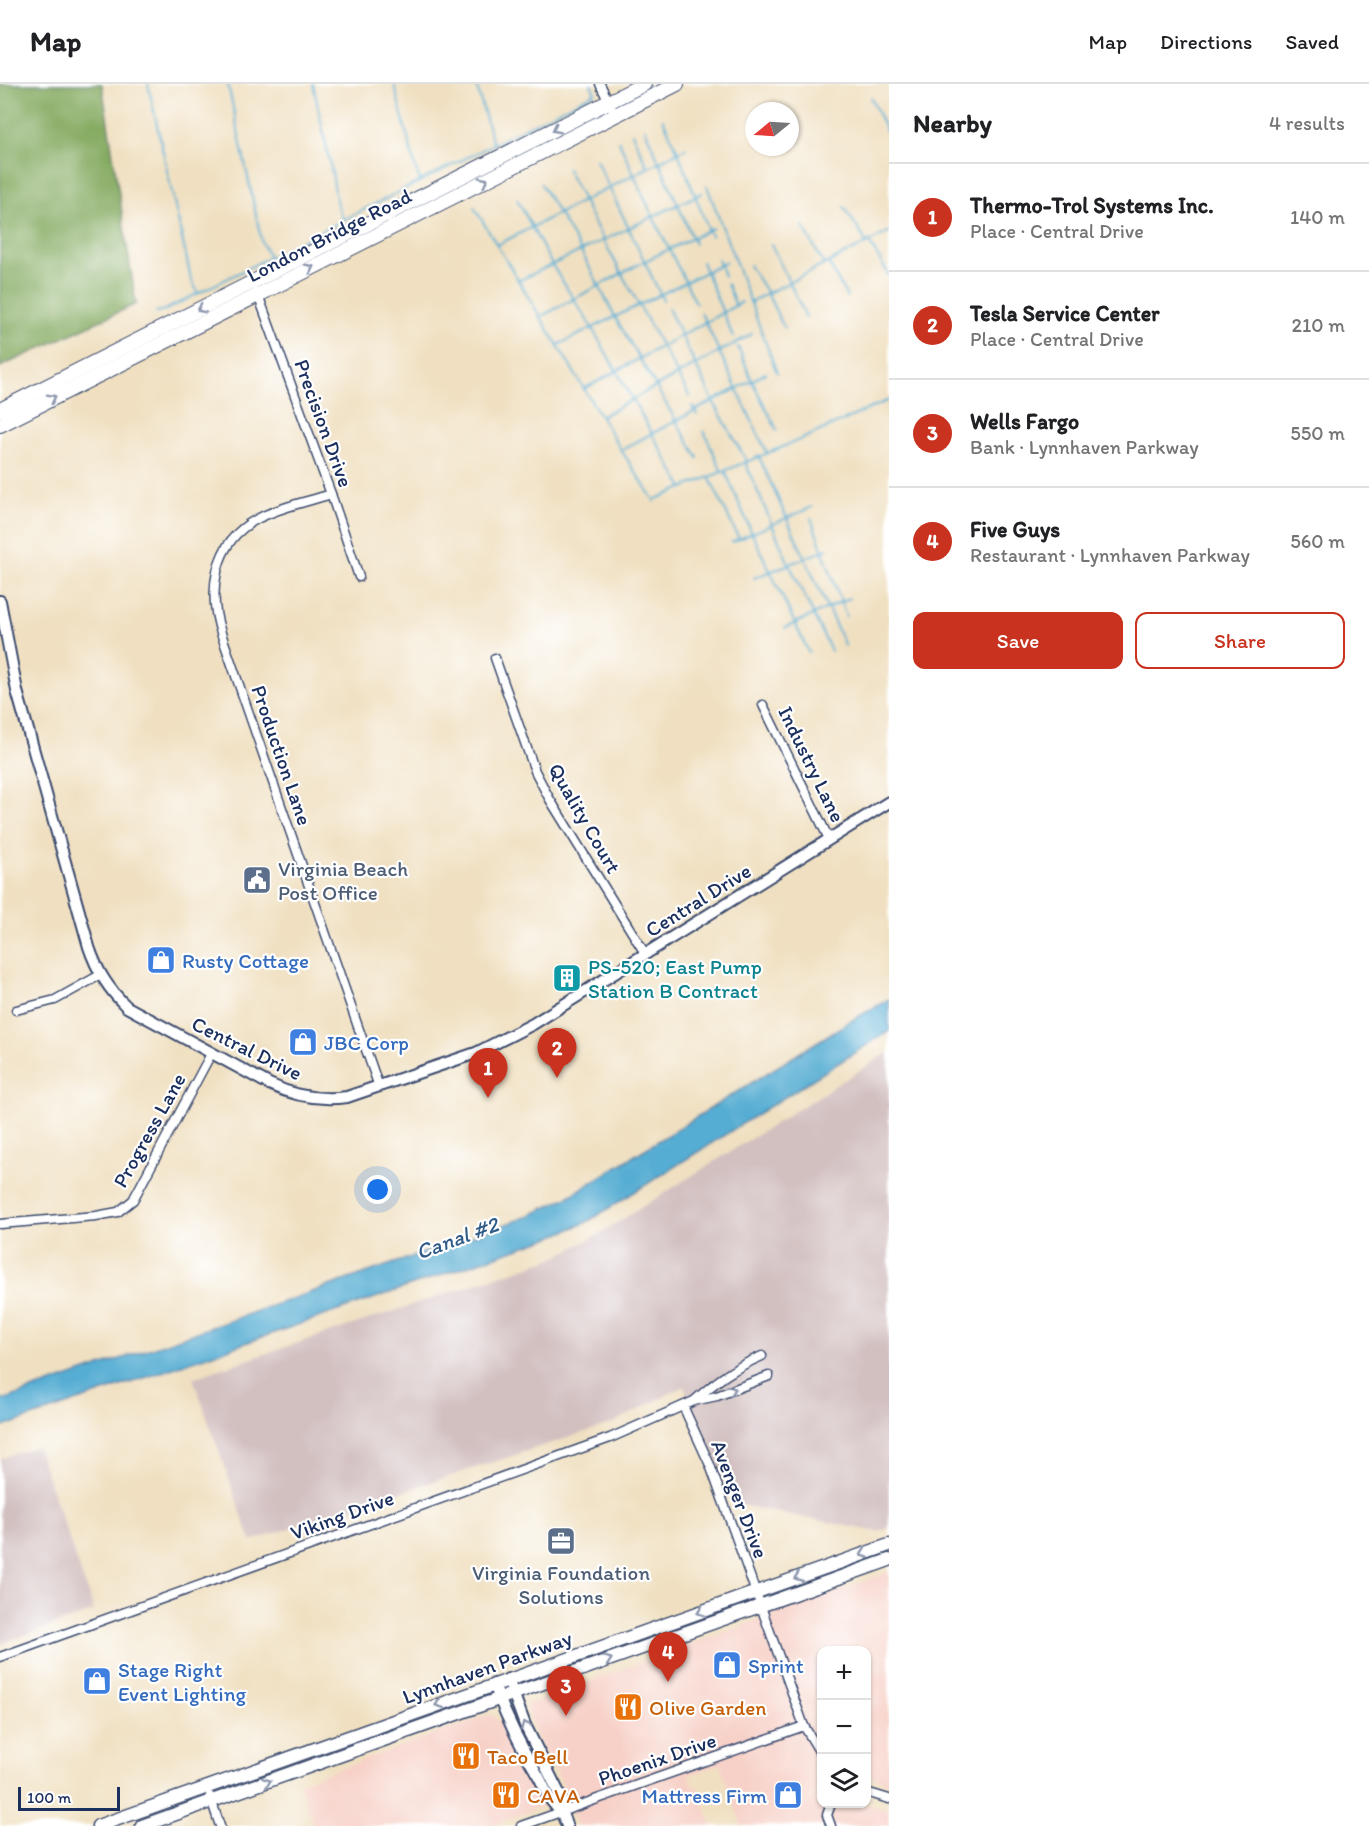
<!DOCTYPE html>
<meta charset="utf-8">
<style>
:root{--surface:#fff;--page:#f2f2f2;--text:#202124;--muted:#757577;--line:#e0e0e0;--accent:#c8321e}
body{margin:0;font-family:Itim,sans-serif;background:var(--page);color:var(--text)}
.controls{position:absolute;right:18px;bottom:18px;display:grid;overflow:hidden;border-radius:12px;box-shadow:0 2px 4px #0004}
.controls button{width:54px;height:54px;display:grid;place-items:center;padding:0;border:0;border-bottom:2px solid var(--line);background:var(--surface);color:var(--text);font:30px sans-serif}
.compass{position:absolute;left:745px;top:18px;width:54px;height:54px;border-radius:50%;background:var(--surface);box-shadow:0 2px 4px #0004;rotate:252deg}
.scale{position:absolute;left:18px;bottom:15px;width:102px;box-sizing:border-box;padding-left:6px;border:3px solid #1b2f5e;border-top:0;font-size:16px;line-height:21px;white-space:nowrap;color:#1b2f5e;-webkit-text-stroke:4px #fff;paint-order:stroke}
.you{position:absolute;left:378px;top:1106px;width:21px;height:21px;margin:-15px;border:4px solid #fff;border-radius:50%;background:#1a73e8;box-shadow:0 0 0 9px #1a73e833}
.badge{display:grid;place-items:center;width:39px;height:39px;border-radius:50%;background:var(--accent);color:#fff;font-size:20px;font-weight:700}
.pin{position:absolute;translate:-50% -50px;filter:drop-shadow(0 2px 3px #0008)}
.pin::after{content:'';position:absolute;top:32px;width:21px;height:18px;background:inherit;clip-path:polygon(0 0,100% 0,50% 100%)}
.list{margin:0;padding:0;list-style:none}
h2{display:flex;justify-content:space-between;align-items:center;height:78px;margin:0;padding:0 24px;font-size:26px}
h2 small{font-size:20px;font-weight:400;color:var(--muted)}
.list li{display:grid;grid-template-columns:39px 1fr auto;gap:18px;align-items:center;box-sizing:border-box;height:108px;padding:0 24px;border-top:2px solid var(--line)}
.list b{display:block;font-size:22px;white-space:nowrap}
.list p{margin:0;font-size:20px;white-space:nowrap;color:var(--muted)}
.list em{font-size:20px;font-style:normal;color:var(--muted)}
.actions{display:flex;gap:12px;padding:18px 24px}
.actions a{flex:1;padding:14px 0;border:2px solid var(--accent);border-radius:12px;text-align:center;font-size:21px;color:var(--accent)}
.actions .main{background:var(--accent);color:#fff}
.icon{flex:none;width:33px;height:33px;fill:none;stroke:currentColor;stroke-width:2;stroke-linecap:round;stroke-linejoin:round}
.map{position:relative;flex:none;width:889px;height:1742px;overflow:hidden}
header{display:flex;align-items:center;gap:36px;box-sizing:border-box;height:84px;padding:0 30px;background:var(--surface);border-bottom:2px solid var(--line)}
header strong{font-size:28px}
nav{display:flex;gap:33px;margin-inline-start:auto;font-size:21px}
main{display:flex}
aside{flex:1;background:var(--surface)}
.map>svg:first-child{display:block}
</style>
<header>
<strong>Map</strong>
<nav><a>Map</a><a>Directions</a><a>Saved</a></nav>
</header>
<main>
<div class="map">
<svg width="889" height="1742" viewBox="0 0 889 1742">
<rect width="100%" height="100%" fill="#fff"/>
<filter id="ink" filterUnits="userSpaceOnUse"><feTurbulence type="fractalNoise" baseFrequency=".0167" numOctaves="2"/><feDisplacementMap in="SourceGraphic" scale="12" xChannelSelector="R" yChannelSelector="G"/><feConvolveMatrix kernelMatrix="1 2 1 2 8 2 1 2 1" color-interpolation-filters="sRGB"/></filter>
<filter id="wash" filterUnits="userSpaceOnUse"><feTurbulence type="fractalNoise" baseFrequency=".008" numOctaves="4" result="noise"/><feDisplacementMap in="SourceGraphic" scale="24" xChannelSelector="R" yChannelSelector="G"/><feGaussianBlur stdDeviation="1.35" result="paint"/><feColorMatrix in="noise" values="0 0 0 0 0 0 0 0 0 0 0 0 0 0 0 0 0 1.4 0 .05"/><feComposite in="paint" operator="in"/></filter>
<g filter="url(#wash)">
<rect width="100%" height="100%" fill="#f0e0c1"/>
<g fill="#f7d1c8">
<path d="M889 1488V1701L867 1690 866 1566H822L821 1709 758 1733 821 1711 822 1720H864L889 1726V1742H742L720 1680 689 1692 693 1702 697 1701 712 1742H577L560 1695 539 1658 525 1621Z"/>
<path d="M491 1630 506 1644 546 1721 491 1742H314L299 1699Z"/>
</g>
<g fill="#d2bfc0">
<path d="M889 968V1444L878 1448 735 1420 684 1302 613 1339 251 1457 193 1294 553 1174 596 1152Z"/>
<path d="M37 1362 94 1527 0 1560V1375Z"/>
</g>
<path fill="#84aa60" stroke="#506c5f" stroke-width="1.5" d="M0 0H102L136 220 0 283Z"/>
<path fill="#57add3" stroke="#396e98" stroke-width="1.5" d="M889 915V947L587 1138 554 1152 0 1344V1317L526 1133 568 1113 849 938Z"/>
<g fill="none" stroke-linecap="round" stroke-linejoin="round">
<g stroke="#57add3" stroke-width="2">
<path d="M148 0 191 195 198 209"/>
<path d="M228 0 262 159 269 172"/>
<path d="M313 0 332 89 337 121 343 135"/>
<path d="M394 0 416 86 420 96"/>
<path d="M476 0 493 60"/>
<path d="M871 14 889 53"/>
<path d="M663 35 678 68 711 152"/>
<path d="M645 45 695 160"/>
<path d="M632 49 648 84"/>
<path d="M619 57 652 131 696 219"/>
<path d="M596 76 663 216"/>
<path d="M567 85 603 156 690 313"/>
<path d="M541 100 581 167 615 233 698 374"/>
<path d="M707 102 777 289"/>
<path d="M517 115 552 181 592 244 683 404"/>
<path d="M474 123 621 366"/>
<path d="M844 123 867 159"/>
<path d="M803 142 824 181"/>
<path d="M869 158 889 191"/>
<path d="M771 160 806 233"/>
<path d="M497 161 686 64"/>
<path d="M718 175 724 192"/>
<path d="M702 178 733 253"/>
<path d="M828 178 847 213"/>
<path d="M749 181 767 209 784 244"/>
<path d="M518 197 702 109"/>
<path d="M727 200 736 222"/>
<path d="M750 218 889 148"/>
<path d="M668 224 713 317 747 378"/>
<path d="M156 228 165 226 595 9 591 0"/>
<path d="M701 229 767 369"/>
<path d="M540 233 645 177 713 144"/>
<path d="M558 261 726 178"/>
<path d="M738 263 752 297 777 346"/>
<path d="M584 305 742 218"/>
<path d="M692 322 697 331"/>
<path d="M602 332 752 250"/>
<path d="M704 347 722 388"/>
<path d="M759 373 845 562"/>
<path d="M745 378 789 480 831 567"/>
<path d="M725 387 752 449 809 569"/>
<path d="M709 393 739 455"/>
<path d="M656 415 802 355 889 316"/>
<path d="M655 418 621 366 766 289"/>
<path d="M811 434 846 532"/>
<path d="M732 458 812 423"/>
<path d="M754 494 828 465"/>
<path d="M785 544 849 514"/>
</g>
</g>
</g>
<g filter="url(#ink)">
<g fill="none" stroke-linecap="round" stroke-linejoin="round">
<g stroke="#3b4a6d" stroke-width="11">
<g id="minor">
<path d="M600 0 615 31"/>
<path d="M257 208 331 410 359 493"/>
<path d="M331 410C307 418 279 423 257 435 213 458 207 509 222 552L379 1003"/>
<path d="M495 574 535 687 549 714 646 871"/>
<path d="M763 621 829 755"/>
<path d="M16 926 55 916 100 891"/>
<path d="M0 1140 96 1132 118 1128 133 1116 212 968"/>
<path d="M694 1317C716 1297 734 1284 762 1272"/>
<path d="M683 1322 710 1381 804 1642 822 1672"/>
<path d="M0 1573 610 1354 694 1317 717 1312 769 1292"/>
<path d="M866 1708 889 1715"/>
<path d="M210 1712 220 1742"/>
<path d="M831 1720 827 1731 831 1742"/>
<path d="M521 1742 804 1642"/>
</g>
</g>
<g stroke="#3b4a6d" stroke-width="14">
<g id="tertiary">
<path d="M0 517 17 607 89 863C97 887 108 905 127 923L269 1000C294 1012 319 1017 347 1013L476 969 533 940 889 718"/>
<path d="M508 1595 525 1641 561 1713V1727L567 1742"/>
<path d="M494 1600C506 1634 521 1663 539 1693 547 1708 548 1716 561 1727"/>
</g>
</g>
<g stroke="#3b4a6d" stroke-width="15">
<g id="secondary">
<path d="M98 1742 889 1461"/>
<path d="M142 1742 889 1476"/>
</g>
</g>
<g stroke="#3b4a6d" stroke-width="16">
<g id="primary">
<path d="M0 326 644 0"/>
<path d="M0 341 677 0"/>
</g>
</g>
<use href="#minor" stroke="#fff" stroke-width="8"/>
<use href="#tertiary" stroke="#fff" stroke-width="10"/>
<use href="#secondary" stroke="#fff" stroke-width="12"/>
<use href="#primary" stroke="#fff" stroke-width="14"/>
</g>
<defs><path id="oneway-chevron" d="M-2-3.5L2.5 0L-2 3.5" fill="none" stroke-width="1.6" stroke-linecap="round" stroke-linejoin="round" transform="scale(1.5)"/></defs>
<g stroke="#8d97ae">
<use href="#oneway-chevron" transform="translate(556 45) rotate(153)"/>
<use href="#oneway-chevron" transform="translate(484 97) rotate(-27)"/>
<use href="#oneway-chevron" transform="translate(310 184) rotate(-27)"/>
<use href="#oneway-chevron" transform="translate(201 225) rotate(153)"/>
<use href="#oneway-chevron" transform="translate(52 314) rotate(-27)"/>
<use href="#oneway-chevron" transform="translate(732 1306) rotate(-21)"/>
<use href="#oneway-chevron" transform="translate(864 1470) rotate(160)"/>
<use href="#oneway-chevron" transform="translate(798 1493) rotate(160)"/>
<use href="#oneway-chevron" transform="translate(701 1528) rotate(161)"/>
<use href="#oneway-chevron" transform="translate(608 1576) rotate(-20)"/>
<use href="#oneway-chevron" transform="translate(439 1620) rotate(160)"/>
<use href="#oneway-chevron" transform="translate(525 1641) rotate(-113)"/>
<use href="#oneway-chevron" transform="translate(267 1698) rotate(-20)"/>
</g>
</g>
<defs>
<g id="civic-square" transform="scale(1.5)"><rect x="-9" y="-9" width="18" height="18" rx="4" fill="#5c6f8a" stroke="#fff"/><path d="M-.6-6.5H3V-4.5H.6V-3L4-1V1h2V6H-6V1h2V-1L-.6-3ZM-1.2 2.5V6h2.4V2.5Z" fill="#fff"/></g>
<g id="shop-square" transform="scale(1.5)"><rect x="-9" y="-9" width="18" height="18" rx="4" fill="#3f7fe0" stroke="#fff"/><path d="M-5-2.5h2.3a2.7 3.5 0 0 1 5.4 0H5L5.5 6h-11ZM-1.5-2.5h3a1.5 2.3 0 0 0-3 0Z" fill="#fff"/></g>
<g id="building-square" transform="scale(1.5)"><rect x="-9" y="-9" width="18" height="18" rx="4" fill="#0f9aa8" stroke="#fff"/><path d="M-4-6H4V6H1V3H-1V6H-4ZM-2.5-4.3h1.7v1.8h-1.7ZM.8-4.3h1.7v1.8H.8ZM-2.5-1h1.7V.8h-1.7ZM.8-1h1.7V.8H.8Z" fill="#fff"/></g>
<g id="office-square" transform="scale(1.5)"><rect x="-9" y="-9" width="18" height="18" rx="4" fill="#5c6f8a" stroke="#fff"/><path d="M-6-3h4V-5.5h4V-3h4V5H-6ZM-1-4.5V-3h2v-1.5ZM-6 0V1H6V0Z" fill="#fff"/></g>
<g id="restaurant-square" transform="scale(1.5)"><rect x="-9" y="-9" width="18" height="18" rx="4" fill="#e8710a" stroke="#fff"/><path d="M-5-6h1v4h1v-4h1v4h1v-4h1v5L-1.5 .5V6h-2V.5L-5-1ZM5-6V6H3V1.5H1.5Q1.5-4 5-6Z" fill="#fff"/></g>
</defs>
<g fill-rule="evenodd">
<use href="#civic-square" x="257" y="796"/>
<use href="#shop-square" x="161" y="876"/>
<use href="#building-square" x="567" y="894"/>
<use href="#shop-square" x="303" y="958"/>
<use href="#office-square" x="561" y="1457"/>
<use href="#shop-square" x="727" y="1581"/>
<use href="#shop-square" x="97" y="1597"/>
<use href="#restaurant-square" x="628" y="1623"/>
<use href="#restaurant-square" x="466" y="1672"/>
<use href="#restaurant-square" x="506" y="1711"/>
<use href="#shop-square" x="788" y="1711"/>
</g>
<g text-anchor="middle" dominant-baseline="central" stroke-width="4.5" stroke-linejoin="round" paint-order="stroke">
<g font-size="21" fill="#1b2f5e" stroke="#fff">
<text transform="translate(329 151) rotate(-27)">London Bridge Road</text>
<text transform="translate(324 339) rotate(70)">Precision Drive</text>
<text transform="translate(282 671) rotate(71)">Production Lane</text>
<text transform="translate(812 680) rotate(64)">Industry Lane</text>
<text transform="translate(585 734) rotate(60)">Quality Court</text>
<text transform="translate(698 816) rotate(-32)">Central Drive</text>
<text transform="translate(247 964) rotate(26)">Central Drive</text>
<text transform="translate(149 1046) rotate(-61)">Progress Lane</text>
<text transform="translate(740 1415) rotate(69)">Avenger Drive</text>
<text transform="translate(342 1431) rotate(-20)">Viking Drive</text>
<text transform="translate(487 1583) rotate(-20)">Lynnhaven Parkway</text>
<text transform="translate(657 1675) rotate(-19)">Phoenix Drive</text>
</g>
<g font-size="21" fill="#4e5e75" stroke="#fff" text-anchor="start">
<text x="278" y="784">Virginia Beach<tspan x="278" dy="24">Post Office</tspan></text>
<text x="561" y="1488" text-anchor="middle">Virginia Foundation<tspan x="561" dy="24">Solutions</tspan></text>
</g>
<g font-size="21" fill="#366cbe" stroke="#fff" text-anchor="start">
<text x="182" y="876">Rusty Cottage</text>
<text x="324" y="958">JBC Corp</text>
<text x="748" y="1581">Sprint</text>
<text x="118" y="1585">Stage Right<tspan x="118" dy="24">Event Lighting</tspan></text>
<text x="767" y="1711" text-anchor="end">Mattress Firm</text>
</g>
<g font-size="21" fill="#0d838f" stroke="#fff" text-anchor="start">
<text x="588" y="882">PS-520; East Pump<tspan x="588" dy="24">Station B Contract</tspan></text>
</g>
<g font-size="21" fill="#c56008" stroke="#fff" text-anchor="start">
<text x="649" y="1623">Olive Garden</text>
<text x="487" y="1672">Taco Bell</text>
<text x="527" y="1711">CAVA</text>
</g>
<g font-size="22" font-style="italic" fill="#305b87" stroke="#fff">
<text transform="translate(457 1154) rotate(-20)">Canal #2</text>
</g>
</g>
</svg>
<div class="controls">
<button>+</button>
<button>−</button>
<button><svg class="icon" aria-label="layers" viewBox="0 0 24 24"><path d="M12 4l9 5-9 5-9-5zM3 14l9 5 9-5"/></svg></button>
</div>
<svg class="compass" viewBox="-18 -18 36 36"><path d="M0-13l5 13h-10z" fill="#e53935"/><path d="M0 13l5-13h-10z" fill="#757577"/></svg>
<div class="scale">100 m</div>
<div class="you"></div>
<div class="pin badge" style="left:488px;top:1014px">1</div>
<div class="pin badge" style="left:557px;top:994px">2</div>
<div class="pin badge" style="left:566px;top:1632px">3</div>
<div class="pin badge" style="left:668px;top:1598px">4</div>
</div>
<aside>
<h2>Nearby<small>4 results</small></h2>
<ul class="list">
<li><span class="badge">1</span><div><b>Thermo-Trol Systems Inc.</b><p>Place · Central Drive</p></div><em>140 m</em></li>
<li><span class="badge">2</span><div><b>Tesla Service Center</b><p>Place · Central Drive</p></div><em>210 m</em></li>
<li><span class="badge">3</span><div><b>Wells Fargo</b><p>Bank · Lynnhaven Parkway</p></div><em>550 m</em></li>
<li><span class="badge">4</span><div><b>Five Guys</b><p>Restaurant · Lynnhaven Parkway</p></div><em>560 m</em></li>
</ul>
<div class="actions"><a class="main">Save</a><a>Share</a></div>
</aside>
</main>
